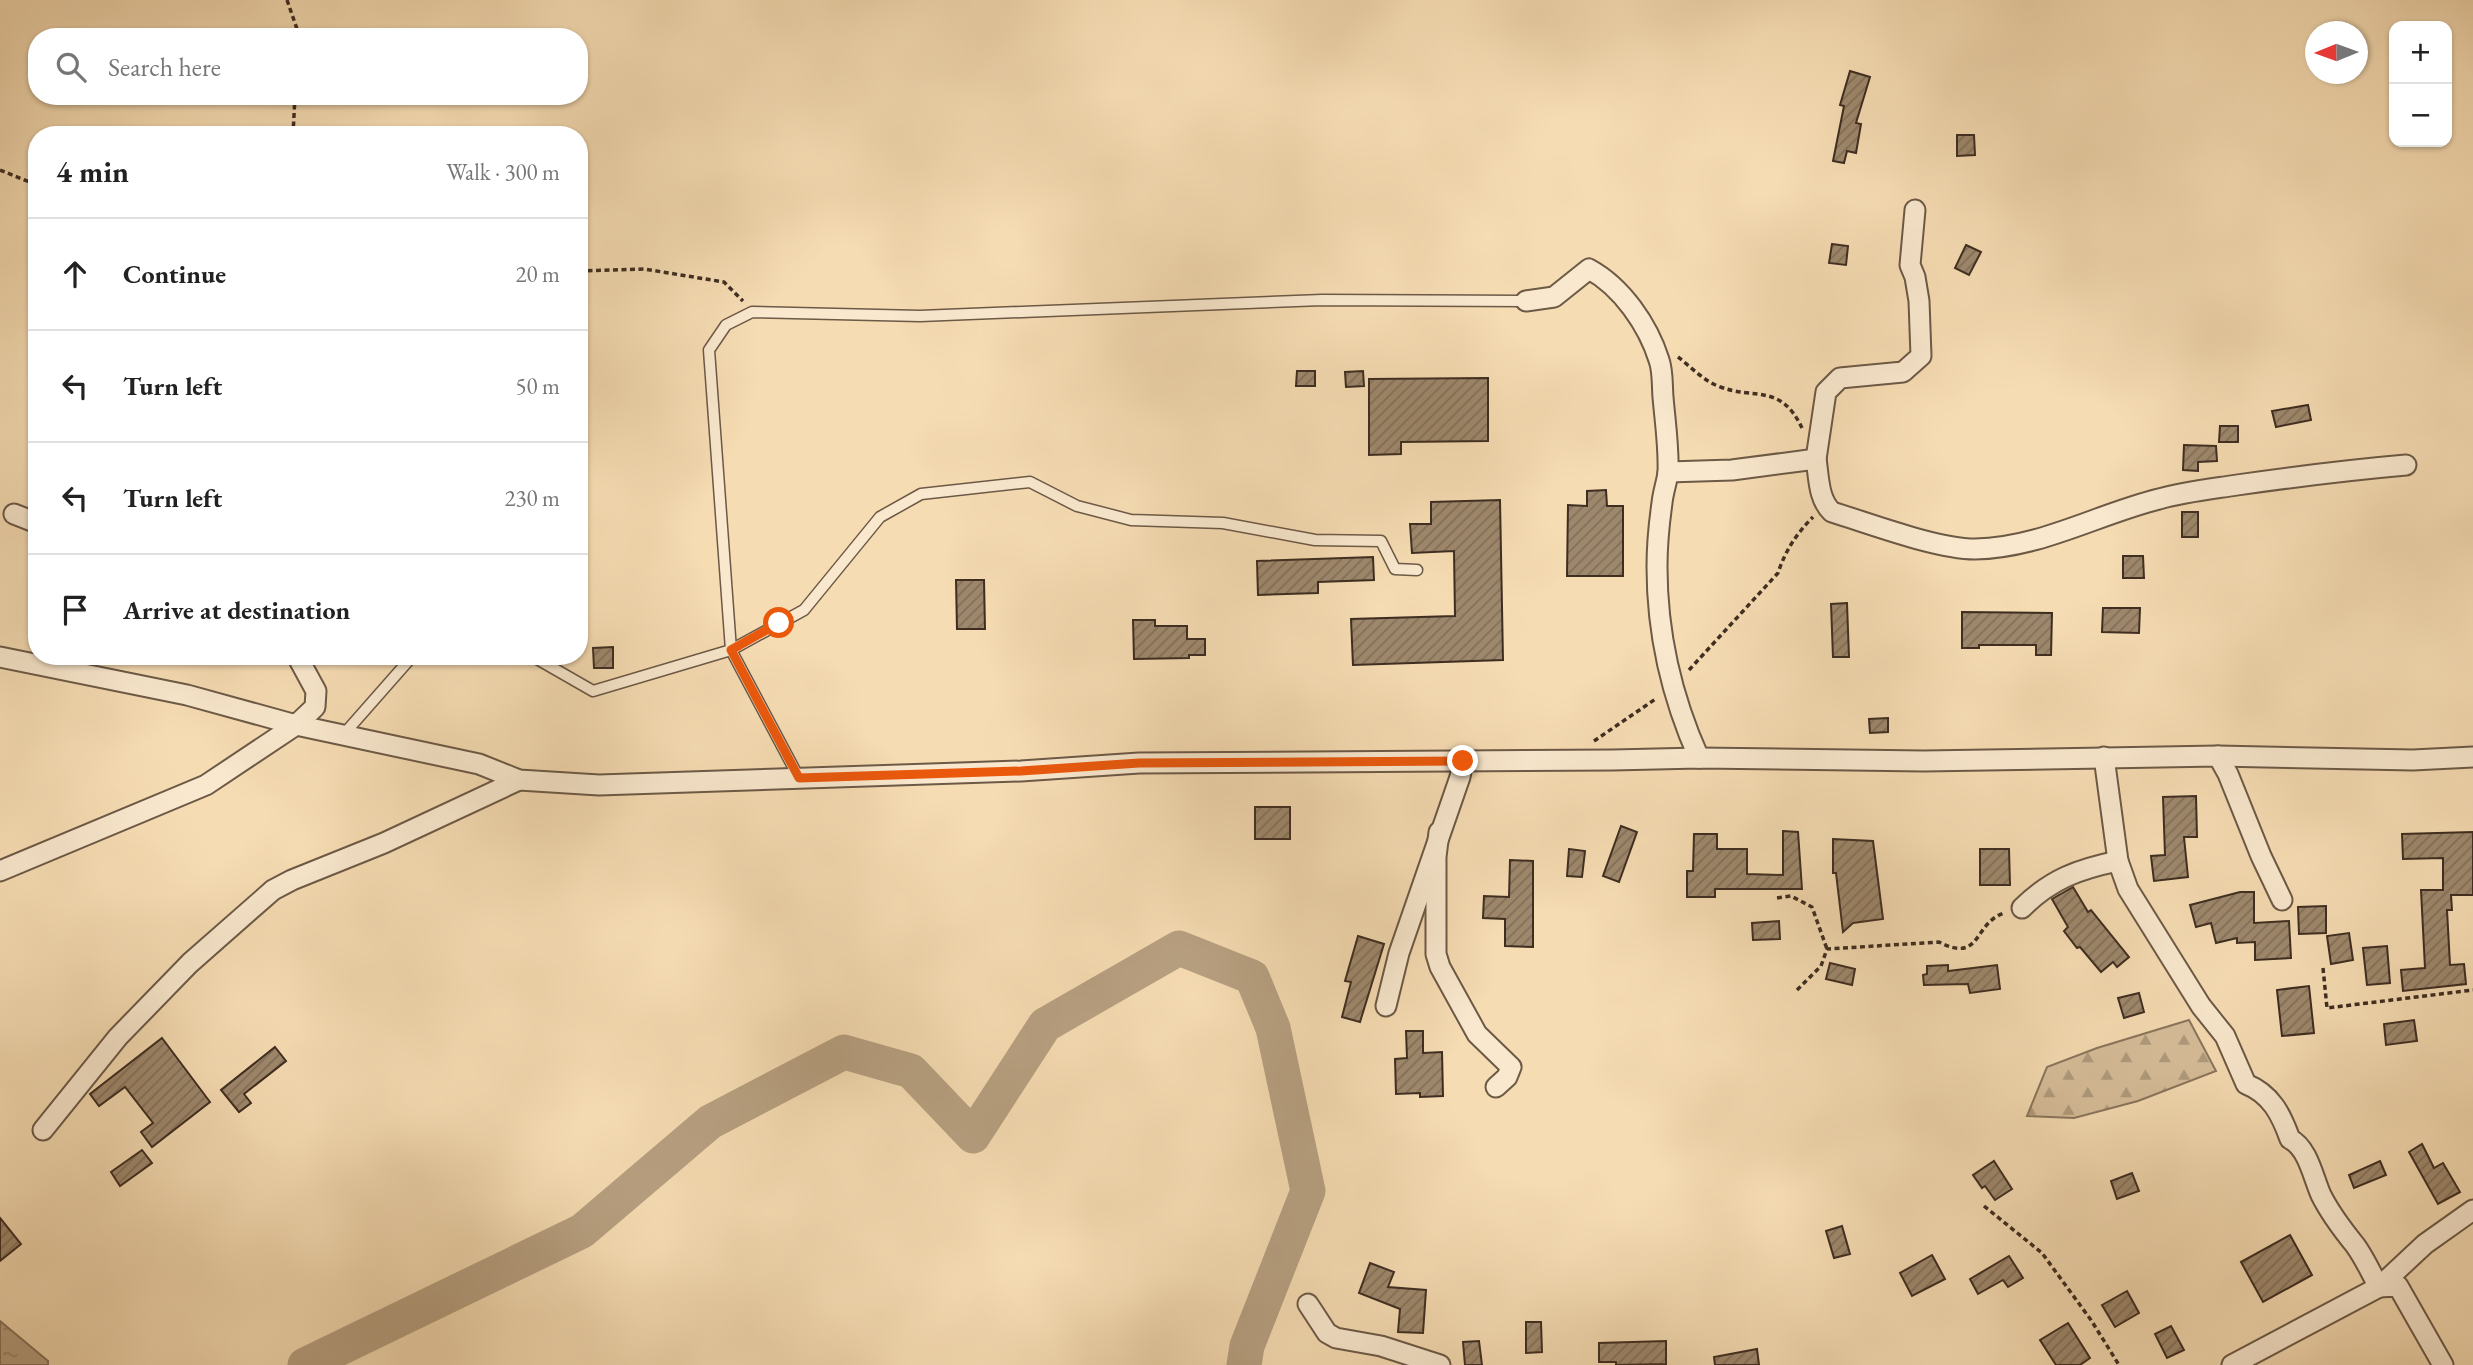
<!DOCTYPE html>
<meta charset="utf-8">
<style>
:root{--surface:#fff;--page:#f6f6f6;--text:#222;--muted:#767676;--line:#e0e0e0}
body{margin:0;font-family:"EB Garamond",serif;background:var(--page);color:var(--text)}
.controls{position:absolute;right:21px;top:21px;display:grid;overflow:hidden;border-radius:14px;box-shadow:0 2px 5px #0004}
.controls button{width:63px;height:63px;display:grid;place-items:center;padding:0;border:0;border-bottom:2px solid var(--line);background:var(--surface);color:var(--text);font:35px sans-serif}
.compass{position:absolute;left:2305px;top:21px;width:63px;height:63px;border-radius:50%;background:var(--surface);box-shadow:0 2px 5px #0004;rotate:269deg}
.stop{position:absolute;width:21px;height:21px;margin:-16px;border:5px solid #ea580c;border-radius:50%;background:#fff}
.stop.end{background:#ea580c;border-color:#fff;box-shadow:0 2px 7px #0008}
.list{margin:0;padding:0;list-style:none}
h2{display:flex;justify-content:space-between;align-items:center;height:91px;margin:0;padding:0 28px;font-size:30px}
h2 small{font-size:23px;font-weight:400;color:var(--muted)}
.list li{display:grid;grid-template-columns:46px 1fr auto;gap:21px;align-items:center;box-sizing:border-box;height:112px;padding:0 28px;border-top:2px solid var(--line)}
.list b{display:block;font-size:26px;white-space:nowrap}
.list em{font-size:23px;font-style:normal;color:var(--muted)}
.icon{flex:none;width:38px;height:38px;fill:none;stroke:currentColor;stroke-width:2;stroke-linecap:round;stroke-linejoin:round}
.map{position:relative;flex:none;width:2473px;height:1365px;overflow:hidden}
.search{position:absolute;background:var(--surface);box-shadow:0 2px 5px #0004;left:28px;top:28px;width:560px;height:77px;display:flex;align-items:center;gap:18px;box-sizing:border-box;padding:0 24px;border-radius:28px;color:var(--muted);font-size:26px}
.panel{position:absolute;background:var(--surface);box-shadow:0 2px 5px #0004;left:28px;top:126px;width:560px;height:539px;border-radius:28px}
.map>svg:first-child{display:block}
</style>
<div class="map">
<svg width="2473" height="1365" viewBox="0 0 2473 1365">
<defs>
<pattern id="forest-firs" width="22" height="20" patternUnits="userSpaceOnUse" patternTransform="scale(1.75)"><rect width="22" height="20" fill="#d7be9a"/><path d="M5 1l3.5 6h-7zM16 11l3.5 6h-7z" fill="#b09b7d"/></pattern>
<pattern id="water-ripples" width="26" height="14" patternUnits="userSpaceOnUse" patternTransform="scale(1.75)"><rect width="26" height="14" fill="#b7a081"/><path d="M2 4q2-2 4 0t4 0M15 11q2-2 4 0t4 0" fill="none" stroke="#968369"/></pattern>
<pattern id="building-hatch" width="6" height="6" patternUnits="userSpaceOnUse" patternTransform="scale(1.75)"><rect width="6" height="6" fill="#9e886d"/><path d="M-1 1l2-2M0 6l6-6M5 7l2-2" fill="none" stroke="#827059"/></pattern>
</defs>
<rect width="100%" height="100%" fill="#f6dcb3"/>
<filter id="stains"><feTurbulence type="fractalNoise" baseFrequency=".00286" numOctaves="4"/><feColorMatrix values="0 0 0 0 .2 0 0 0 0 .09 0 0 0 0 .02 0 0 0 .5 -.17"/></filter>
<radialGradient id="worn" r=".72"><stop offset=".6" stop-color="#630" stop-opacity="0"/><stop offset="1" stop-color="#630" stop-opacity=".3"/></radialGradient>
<path fill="url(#forest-firs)" stroke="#8a765e" stroke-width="2" d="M2189 1020 2216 1071 2138 1101 2074 1118 2027 1116 2047 1067 2097 1048Z"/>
<path fill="url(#water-ripples)" stroke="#87725b" stroke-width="2" d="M0 1321 48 1361V1365H0Z"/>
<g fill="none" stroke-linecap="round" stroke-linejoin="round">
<path stroke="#b7a081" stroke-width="35" d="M305 1365 582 1231 710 1122 844 1052 911 1071 973 1136 1045 1025 1179 948 1252 977 1273 1028 1308 1191 1247 1346 1244 1365"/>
</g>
<g fill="url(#building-hatch)" stroke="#3e2d21" stroke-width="2">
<path d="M1850 71 1870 77 1856 123 1861 124 1856 153 1847 151 1844 163 1833 161 1844 106 1840 105Z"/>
<path d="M1957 135H1974L1975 155 1957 156Z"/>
<path d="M1832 244 1848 246 1846 265 1829 263Z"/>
<path d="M1966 245 1981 252 1969 275 1955 268Z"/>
<path d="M1297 371H1315V386H1296Z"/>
<path d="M1363 371 1364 386 1346 387 1345 372Z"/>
<path d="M1488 378V441L1401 442V454L1369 455V379Z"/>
<path d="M2308 405 2311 420 2276 427 2272 411Z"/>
<path d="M2220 426H2238V442H2219Z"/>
<path d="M2184 445 2216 446 2217 461 2198 462V471L2183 470Z"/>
<path d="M1606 490 1607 506H1623V576H1567L1568 505 1587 506V491Z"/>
<path d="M1500 500 1503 660 1353 665 1351 619 1455 616 1454 551 1412 553 1410 524H1431V502Z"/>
<rect x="2182" y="512" width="16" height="25"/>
<path d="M2123 556H2143L2144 578H2123Z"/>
<path d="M1373 557 1374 580 1318 582V593L1258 595 1257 561Z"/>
<path d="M956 580H984L985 629H957Z"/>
<path d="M1847 603 1849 657H1833L1831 604Z"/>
<path d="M2103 608H2140L2139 633 2102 632Z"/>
<path d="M1962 612 2052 613 2051 655H2036V645H1979V648H1962Z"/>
<path d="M1133 620H1155V626H1187V639H1205V655H1189V658L1134 659Z"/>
<path d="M613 647V668H594L593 648Z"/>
<path d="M1888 718V732L1870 733 1869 719Z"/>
<path d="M2196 796 2197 837H2184L2188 877 2154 881 2151 856 2165 855 2163 797Z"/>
<rect x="1255" y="807" width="35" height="32"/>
<path d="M1621 826 1637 832 1619 882 1603 876Z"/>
<path d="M1783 831 1798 832 1802 889H1715V897H1687V871H1693L1694 834H1717V849H1747V874L1783 875Z"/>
<path d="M2473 832V895H2451L2452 910H2447L2450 965 2464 964 2466 984 2403 991 2401 970 2425 968 2421 890H2443V858L2403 859 2402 834Z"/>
<path d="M1833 839 1873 841 1883 919 1853 923 1843 932 1836 873H1833Z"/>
<path d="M1569 849 1585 851 1582 877 1567 876Z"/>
<path d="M1980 849H2009L2010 885H1980Z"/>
<path d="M1510 860 1533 861V947L1505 946V919L1483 918 1484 896 1509 897Z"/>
<path d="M2073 887 2088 912 2091 910 2129 957 2117 967 2113 962 2101 972 2080 947 2077 948 2064 931 2068 927 2052 899Z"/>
<path d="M2240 892H2254V923L2289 921 2291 958 2255 960V942L2237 943V938L2216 943 2211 923 2196 927 2190 905Z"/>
<path d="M2326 906V933L2299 934 2298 907Z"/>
<path d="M1779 921 1780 939 1753 940 1752 923Z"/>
<path d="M2349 933 2353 960 2331 964 2327 936Z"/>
<path d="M1358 936 1384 944 1360 1022 1342 1017 1351 982 1345 981Z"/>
<path d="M2387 946 2390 983 2367 985 2363 948Z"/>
<path d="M1830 963 1855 969 1852 985 1826 979Z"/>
<path d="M1948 965V971L1997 965 2000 989 1970 993 1968 984 1924 985 1923 975 1927 974V966Z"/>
<path d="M2309 986 2314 1033 2282 1036 2277 990Z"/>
<path d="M2139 993 2144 1012 2124 1018 2118 998Z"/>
<path d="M2414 1020 2417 1041 2386 1045 2384 1024Z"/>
<path d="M1406 1031H1423V1053L1442 1052 1443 1096 1420 1097V1093L1396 1094 1395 1059 1407 1058Z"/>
<path d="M162 1038 210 1102 152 1147 141 1132 153 1123 125 1087 99 1106 90 1094Z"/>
<path d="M275 1047 286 1061 244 1094 251 1103 239 1112 221 1090Z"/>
<path d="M2422 1144 2434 1168 2443 1163 2460 1192 2438 1204 2409 1152Z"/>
<path d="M142 1150 152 1163 120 1186 111 1172Z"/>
<path d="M1994 1161 2012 1189 1995 1200 1985 1186 1982 1188 1973 1175Z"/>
<path d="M2380 1161 2386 1175 2354 1188 2349 1175Z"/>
<path d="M2132 1173 2139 1191 2117 1199 2111 1181Z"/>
<path d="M0 1218 21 1244 0 1261Z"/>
<path d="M1842 1226 1850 1254 1834 1258 1826 1231Z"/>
<path d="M2290 1235 2312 1275 2263 1302 2241 1262Z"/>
<path d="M1932 1255 1945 1279 1912 1296 1900 1273Z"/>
<path d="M2009 1256 2023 1278 2008 1287 2003 1280 1978 1294 1970 1279Z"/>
<path d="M1370 1263 1394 1272 1388 1287 1426 1290 1423 1333 1398 1332 1400 1309 1359 1293Z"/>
<path d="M2127 1291 2139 1313 2115 1327 2102 1305Z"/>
<path d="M1526 1322H1541L1542 1352 1526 1353Z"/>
<path d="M2068 1323 2090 1358 2080 1365H2056L2040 1340Z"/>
<path d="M2171 1326 2184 1350 2167 1358 2155 1334Z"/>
<path d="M1479 1341 1482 1365H1465L1463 1342Z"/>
<path d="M1666 1341V1364L1616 1365V1362H1599V1343Z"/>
<path d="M1757 1349 1759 1365H1715L1714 1357Z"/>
</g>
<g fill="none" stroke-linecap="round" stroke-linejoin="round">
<g stroke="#6c5946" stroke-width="13">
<g id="lane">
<path d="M532 656 593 691 731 650 804 610 880 517 921 494 1030 482 1077 506 1131 520 1223 523 1315 540 1381 541 1395 569 1417 570"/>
<path d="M344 734 410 659 421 656"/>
<path d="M799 778 731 650 709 350 726 325 752 312 920 316 1322 300 1526 301"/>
</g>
</g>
<g stroke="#6c5946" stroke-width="23">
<g id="street">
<path d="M1526 301 1554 297 1589 269C1622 287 1648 325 1659 360 1663 371 1662 385 1663 397 1665 421 1669 447 1668 472 1667 482 1663 492 1662 503 1659 524 1657 546 1657 567 1657 633 1672 698 1699 758"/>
<path d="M1816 459C1819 477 1818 499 1832 512 1871 524 1937 549 1975 549 2040 548 2098 514 2159 499 2184 492 2211 489 2237 485 2293 477 2349 470 2406 465"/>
<path d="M1668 472 1732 470 1816 459 1826 392 1840 378 1903 372 1921 356 1919 301 1915 277 1910 265 1915 210"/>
<path d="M14 514 37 523"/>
<path d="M0 657 187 695 296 725 479 764 519 780 599 785 1021 771 1139 763 1613 760 1699 758 1924 761 2218 756 2413 760 2473 757"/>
<path d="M2218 756 2228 774 2261 856 2282 900"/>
<path d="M2104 757 2118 861 2128 889 2201 1006 2225 1036 2246 1084C2271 1094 2281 1114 2290 1139 2308 1148 2313 1177 2321 1195 2330 1213 2342 1229 2355 1245 2364 1257 2371 1273 2379 1287"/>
<path d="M1439 832 1436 857V954L1440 967 1477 1034 1511 1067 1507 1077 1496 1087"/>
<path d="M0 871 206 785 296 725 315 707 316 691 297 656"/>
<path d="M2022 908C2051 879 2079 869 2118 861"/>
<path d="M1386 1006 1399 953 1460 777 1463 761"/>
<path d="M43 1130 118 1037 190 963 273 890 292 880 384 843 519 780"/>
<path d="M2379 1287 2398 1286 2443 1365"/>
<path d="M1308 1304 1327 1333 1336 1338 1381 1346 1440 1365"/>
<path d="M2232 1365 2379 1287 2425 1244 2473 1210"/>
</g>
</g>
<g stroke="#3e2d21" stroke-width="3.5" stroke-dasharray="5 3.5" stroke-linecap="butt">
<path d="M287 0 297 29V37"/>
<path d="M293 135 295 96"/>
<path d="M0 170 37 185"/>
<path d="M579 271 644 269 724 282 743 301"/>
<path d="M1678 357C1690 366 1704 381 1718 386 1755 401 1780 382 1802 428"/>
<path d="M1689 670 1778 573C1785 551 1797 533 1813 517"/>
<path d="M1594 741 1657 698"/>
<path d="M1777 898 1791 896 1812 907 1827 949"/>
<path d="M2323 968 2327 1008 2473 990"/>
<path d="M1797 990 1821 966 1827 949 1939 942C1982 964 1973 923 2004 913"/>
<path d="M1984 1206 2042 1253 2091 1320 2119 1365"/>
</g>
<use href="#lane" stroke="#f9e8ce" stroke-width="10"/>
<use href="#street" stroke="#f9e8ce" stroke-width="19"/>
</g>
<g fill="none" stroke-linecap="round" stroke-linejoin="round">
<path stroke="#ea580c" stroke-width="9" d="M779 623 731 650 799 778 1021 771 1139 763 1463 761"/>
</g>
<rect width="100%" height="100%" filter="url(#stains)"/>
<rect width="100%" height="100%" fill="url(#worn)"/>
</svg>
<div class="controls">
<button>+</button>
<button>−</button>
</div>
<svg class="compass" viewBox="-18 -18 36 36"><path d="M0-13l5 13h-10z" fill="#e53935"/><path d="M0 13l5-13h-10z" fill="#767676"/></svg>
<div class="stop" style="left:779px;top:623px"></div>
<div class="stop end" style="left:1463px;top:761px"></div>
<div class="search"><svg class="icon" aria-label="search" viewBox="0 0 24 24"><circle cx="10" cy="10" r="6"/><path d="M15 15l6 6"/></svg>Search here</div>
<section class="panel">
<h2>4 min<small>Walk · 300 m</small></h2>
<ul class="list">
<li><svg class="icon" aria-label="ahead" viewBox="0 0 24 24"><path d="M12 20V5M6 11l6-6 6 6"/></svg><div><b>Continue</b></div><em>20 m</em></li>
<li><svg class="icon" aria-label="left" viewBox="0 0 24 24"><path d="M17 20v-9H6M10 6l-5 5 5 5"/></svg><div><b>Turn left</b></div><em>50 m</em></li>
<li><svg class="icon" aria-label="left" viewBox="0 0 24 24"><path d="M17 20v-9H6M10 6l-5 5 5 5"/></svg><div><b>Turn left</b></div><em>230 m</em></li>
<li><svg class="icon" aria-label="arrive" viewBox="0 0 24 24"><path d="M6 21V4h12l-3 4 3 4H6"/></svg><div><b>Arrive at destination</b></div></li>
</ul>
</section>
</div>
